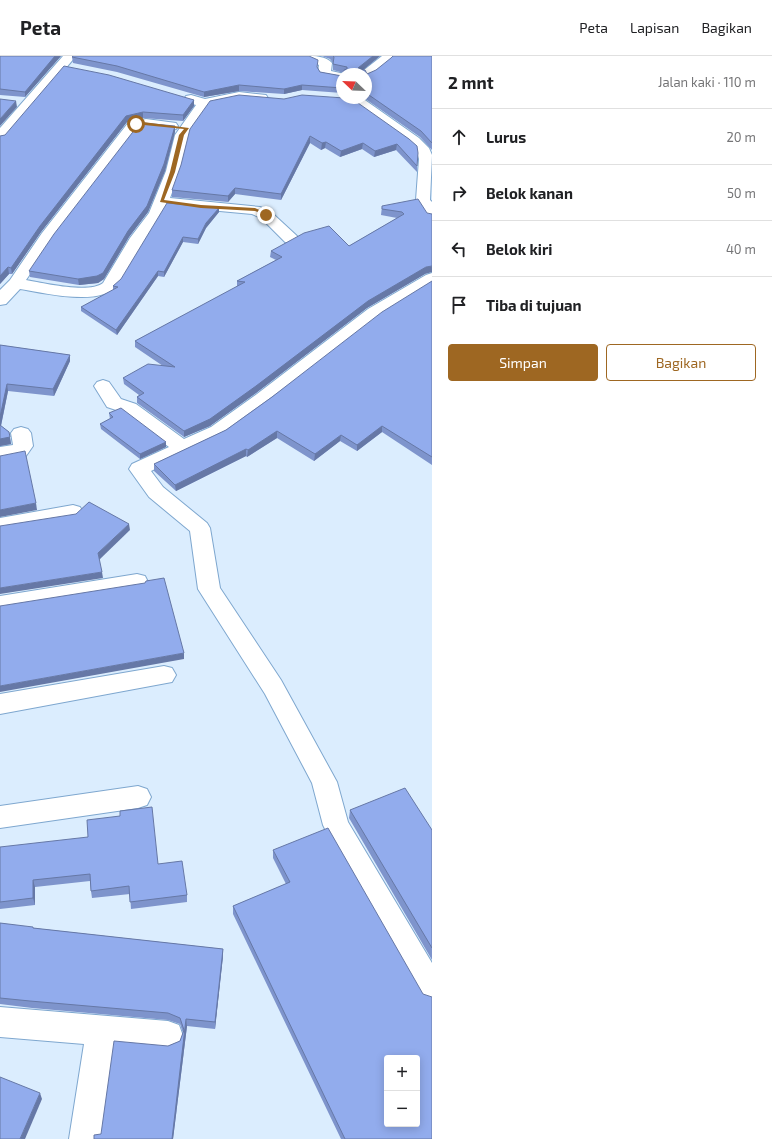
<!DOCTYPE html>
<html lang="id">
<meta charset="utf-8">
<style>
:root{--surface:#fff;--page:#f2f2f2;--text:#202124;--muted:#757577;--line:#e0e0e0;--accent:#9e6722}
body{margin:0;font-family:"Exo 2",sans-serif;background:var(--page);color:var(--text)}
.controls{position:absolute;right:12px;bottom:12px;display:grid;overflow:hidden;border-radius:4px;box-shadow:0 2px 10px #0003}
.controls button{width:36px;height:36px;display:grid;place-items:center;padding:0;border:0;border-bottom:1px solid var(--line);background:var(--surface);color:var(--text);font:20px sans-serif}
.compass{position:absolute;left:336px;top:12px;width:36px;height:36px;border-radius:50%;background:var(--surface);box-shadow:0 2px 10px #0003;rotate:293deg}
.stop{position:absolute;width:12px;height:12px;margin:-9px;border:3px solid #9e6722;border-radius:50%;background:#fff}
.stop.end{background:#9e6722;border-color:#fff;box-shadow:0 1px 4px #0008}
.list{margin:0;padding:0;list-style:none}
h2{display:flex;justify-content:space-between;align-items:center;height:52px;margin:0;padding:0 16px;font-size:17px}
h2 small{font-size:13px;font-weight:400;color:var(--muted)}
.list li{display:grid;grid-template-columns:26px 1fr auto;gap:12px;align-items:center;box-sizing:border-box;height:56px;padding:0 16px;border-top:1px solid var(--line)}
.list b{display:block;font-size:15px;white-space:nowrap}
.list em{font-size:13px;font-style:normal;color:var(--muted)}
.actions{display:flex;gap:8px;padding:12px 16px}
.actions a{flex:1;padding:9px 0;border:1px solid var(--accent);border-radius:4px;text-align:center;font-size:14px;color:var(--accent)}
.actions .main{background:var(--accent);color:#fff}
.icon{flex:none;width:22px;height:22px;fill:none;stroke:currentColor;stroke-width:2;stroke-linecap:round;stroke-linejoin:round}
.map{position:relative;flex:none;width:432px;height:1083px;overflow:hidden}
header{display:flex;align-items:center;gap:24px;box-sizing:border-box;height:56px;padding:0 20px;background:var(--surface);border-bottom:1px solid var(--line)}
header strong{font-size:19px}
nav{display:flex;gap:22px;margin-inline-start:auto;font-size:14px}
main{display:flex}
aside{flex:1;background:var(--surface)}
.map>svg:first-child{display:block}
</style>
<header>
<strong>Peta</strong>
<nav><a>Peta</a><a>Lapisan</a><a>Bagikan</a></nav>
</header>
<main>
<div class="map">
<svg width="432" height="1083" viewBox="0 0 432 1083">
<rect width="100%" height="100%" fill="#dbedfe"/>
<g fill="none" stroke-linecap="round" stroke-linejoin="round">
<g stroke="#7ea7cf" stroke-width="2">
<g id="street">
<path d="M63 0H76L5 84 0 85V72Z"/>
<path d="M305 0C315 0 326 0 332 7L331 15 345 18H342V25L321 21 318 16 319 9 307 3Z"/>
<path d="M382 0H395C389 9 377 19 366 22V18H359Z"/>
<path d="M239 36 266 39 268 42 266 45 261 46 239 44 209 50 189 79 180 115 170 142 260 151 271 156 297 180 299 183 297 186 291 188 285 186 261 162 252 158 166 150 120 227C103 252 46 237 20 233L6 248 0 249V234L10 224 42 177 128 67 146 63 176 67 178 70 176 73C164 76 150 67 138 73L54 183 26 224C43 227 89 238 103 227L130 182 149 157 166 115 175 79 196 49 186 46 184 43 186 40 191 39 205 43Z"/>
<path d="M346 42H362L419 82 429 92 432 99 430 144 432 146V164L427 162 416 144 419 103 417 96 409 88Z"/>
<path d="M432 217V229L380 261 271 346 225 379 151 415 163 431 207 467 210 472 220 532 281 624 337 726 348 766 432 907V948L422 944 327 777 323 769 312 727 265 638 198 533 190 475 149 441 129 413 132 408 169 391 122 356 107 351 94 330 97 326 103 324 109 326 121 343 136 348 184 383 211 371 257 338 368 253 426 219Z"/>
<path d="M21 371 28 373 31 377 33 390 26 400 0 405V391L13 389 11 377 14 373Z"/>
<path d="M73 449 80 451 83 456 80 461 0 476V462Z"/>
<path d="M137 518 145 520 148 526 145 532 0 556V540Z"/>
<path d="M164 610 172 612 176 619 172 626 0 658V638Z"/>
<path d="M138 730 147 733 151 741 147 749 138 752 0 772V750Z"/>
<path d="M0 951 168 965 179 969 183 980 179 991 168 995 114 990 101 1083H69L84 988 0 981Z"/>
</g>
</g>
<use href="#street" fill="#fff" fill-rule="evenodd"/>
</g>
<g fill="#7e94cc">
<path d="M0 0H61L25 41 0 39Z"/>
<path d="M322 0H380L363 14 367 18 432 0V94L420 81 364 42H366V18L344 17 333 14V7L330 3Z"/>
<path d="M72 1 317 11 320 16 342 20V37L302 34 284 38 239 35 204 41 117 16 73 7Z"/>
<path d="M344 42 409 83 417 110V116L396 94 374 101 362 93 340 101 325 92 321 94 310 87 281 144 235 138 228 146 172 141V134L284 43Z"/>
<path d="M194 44V50L183 65 143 62 127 66 41 176 12 218H9L0 228V80Z"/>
<path d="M175 76 165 115 148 156 129 181 104 223 98 227 79 229 30 221 29 215Z"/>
<path d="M382 150 427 157 425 218 367 252 256 337 210 370 184 381 137 347V341L139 339 124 328 123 322 163 310 135 291V285L237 231V225L276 204 270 201 271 195 349 190 397 162 381 159Z"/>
<path d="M219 152V156L206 172 198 188 183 186 164 221 158 220 117 279 81 255V251L113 234V230Z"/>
<path d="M432 225V409L382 376 357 395 340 385 314 405 277 382 247 401 246 400 176 435 154 415V408L226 374Z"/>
<path d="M0 289 70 299V305L54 340 8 335 1 370 9 376 11 388 0 390Z"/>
<path d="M109 357 166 391 140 403 101 373 100 368 110 363Z"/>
<path d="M350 754 432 774V904L349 762Z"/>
<path d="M0 791 158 808 187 839V846L131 853 130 838 92 842 91 835 90 825 35 831V849L0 853Z"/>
<path d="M273 794 432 1083H341L233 858V850L286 828 273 802Z"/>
<path d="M0 867 33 872 223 893V900L215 973 187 970 173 1083H94L101 1078 168 990 180 985 183 977 180 968 168 964 32 952 0 948Z"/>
</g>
<g fill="#6678a6">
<path d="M55 0H61L25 41V36Z"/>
<path d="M373 0H380L358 18V12Z"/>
<path d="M239 29V35L204 41V36Z"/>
<path d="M302 29V34L284 38V33Z"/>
<path d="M194 44V50L183 65V59Z"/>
<path d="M16 45 17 51 0 70V63Z"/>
<path d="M143 56V62L127 66 41 176 12 218 11 212 40 170 126 60Z"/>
<path d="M175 70V76L165 115 148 156 129 181 104 223 98 227 79 229 78 223Z"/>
<path d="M310 80V87L281 144V138Z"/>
<path d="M326 86 325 92 321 94 322 87Z"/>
<path d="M363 87 362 93 340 101 341 95Z"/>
<path d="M397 88 396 94 374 101 375 95Z"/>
<path d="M235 132V138L228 146V140Z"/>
<path d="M219 152V156L206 172 198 188V183L206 167Z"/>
<path d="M183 181V186L164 221V216Z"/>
<path d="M432 210V216L425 218 367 252 256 337 210 370 184 381V375L368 245 426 211Z"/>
<path d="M8 211 9 218 0 228V220Z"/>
<path d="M158 215V220L117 279 116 274Z"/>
<path d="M70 299V305L54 340 53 333Z"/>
<path d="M7 328 8 335 0 374V361Z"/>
<path d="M382 370V376L357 395V389Z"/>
<path d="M277 375V382L247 401 248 394Z"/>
<path d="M341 379 340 385 314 405 315 398Z"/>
<path d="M10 381 11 388 0 390V383Z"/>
<path d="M166 386V391L140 403V398Z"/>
<path d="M246 393V400L176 435 175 429Z"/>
<path d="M36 447 37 454 0 461V454Z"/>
<path d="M129 468 130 474 99 504 98 497Z"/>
<path d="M102 516 103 522 0 538V532Z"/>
<path d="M184 597V603L0 636V630Z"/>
<path d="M33 824 35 831V849L33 842Z"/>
<path d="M223 893V900L215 973V966Z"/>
<path d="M186 963 187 970 173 1083H172Z"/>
<path d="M40 1037 42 1043 25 1083H20Z"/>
</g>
<g fill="#92aced" stroke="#6678a6" fill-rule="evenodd">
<path d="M0 0H55L25 36 0 33Z"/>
<path d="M73 0H309L318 4 317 11 320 16 342 20V32L302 29 284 33 239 29 204 36 117 10 72 1Z"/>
<path d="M333 0H373L358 12 360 14H365L367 18 376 14 391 2 393 0H432V87L421 75 366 37V18H344V14L347 13V11L333 8 334 1Z"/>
<path d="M64 10 109 19 194 44 183 59 143 56 126 60 40 170 11 212 8 211 0 220V80L5 79Z"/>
<path d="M239 39 284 43 302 39 344 42H351L409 83 417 90 418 97 417 110 397 88 375 95 363 87 341 95 326 86 322 87 310 80 281 138 235 132 228 140 172 134 181 109 190 73 210 45Z"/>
<path d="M0 43 16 45 0 63Z"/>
<path d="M143 67 175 70 164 108 147 150 128 175 103 217 97 220 78 223 29 215 54 178 139 68Z"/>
<path d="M418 143 427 157 432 158V210L426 211 368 245 256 330 210 363 184 375 137 341 144 337 123 322 148 308 175 311 135 285 245 226 237 225 282 201 271 195 304 177 329 170 349 190 404 158 402 156 382 153V150Z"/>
<path d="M167 147 219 152 206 167 198 183 183 181 164 216 158 215 116 274 81 251 118 231 113 230 121 223Z"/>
<path d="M432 225V401L382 370 357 389 341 379 315 398 277 375 248 394 246 393 175 429 154 408 226 374 272 341 382 256Z"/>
<path d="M0 289 70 299 53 333 7 328 0 361Z"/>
<path d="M121 352 166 386 140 398 100 368 113 361 109 357Z"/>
<path d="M0 369 9 376 10 381 0 383Z"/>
<path d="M25 395 36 447 0 454V400Z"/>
<path d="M89 446 129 468 98 497 102 516 0 532V470L76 458Z"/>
<path d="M164 522 184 597 0 630V550L145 527 146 525Z"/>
<path d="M405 732 432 774V892L350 754Z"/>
<path d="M152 751 158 808 182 805 187 839 130 846 129 830 91 835 90 818 33 824V842L0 846V791L88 781 87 764 120 760V755Z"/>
<path d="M328 772 423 938 432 941V1083H345L233 850 290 826 273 794ZM387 1002H417V1068H387Z"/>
<path d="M0 867 33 871V872L223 893 215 966 186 963 172 1083H94V1079L101 1078 114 985 168 990 180 985 184 974 180 962 168 957 30 945 0 942Z"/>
<path d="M0 1021 40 1037 20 1083H0Z"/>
</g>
<path fill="#9e6722" d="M143 66 189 72 184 79 175 116 164 144 201 149 255 152 268 158V160L255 155 201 152 160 146 170 116 179 79 184 73 134 68Z"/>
</svg>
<div class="controls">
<button>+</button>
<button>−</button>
</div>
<svg class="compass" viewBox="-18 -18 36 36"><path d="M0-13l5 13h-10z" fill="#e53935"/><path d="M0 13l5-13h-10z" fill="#757577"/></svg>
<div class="stop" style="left:136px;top:68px"></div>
<div class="stop end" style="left:266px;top:159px"></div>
</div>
<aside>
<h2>2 mnt<small>Jalan kaki · 110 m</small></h2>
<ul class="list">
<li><svg class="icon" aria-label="ahead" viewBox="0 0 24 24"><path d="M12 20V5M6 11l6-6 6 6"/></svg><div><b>Lurus</b></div><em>20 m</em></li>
<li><svg class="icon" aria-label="right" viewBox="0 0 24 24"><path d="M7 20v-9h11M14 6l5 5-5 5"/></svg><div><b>Belok kanan</b></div><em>50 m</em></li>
<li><svg class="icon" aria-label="left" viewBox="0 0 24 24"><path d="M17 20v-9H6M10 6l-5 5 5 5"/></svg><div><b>Belok kiri</b></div><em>40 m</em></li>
<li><svg class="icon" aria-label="arrive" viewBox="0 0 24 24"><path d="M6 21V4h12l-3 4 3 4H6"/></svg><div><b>Tiba di tujuan</b></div></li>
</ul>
<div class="actions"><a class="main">Simpan</a><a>Bagikan</a></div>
</aside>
</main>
